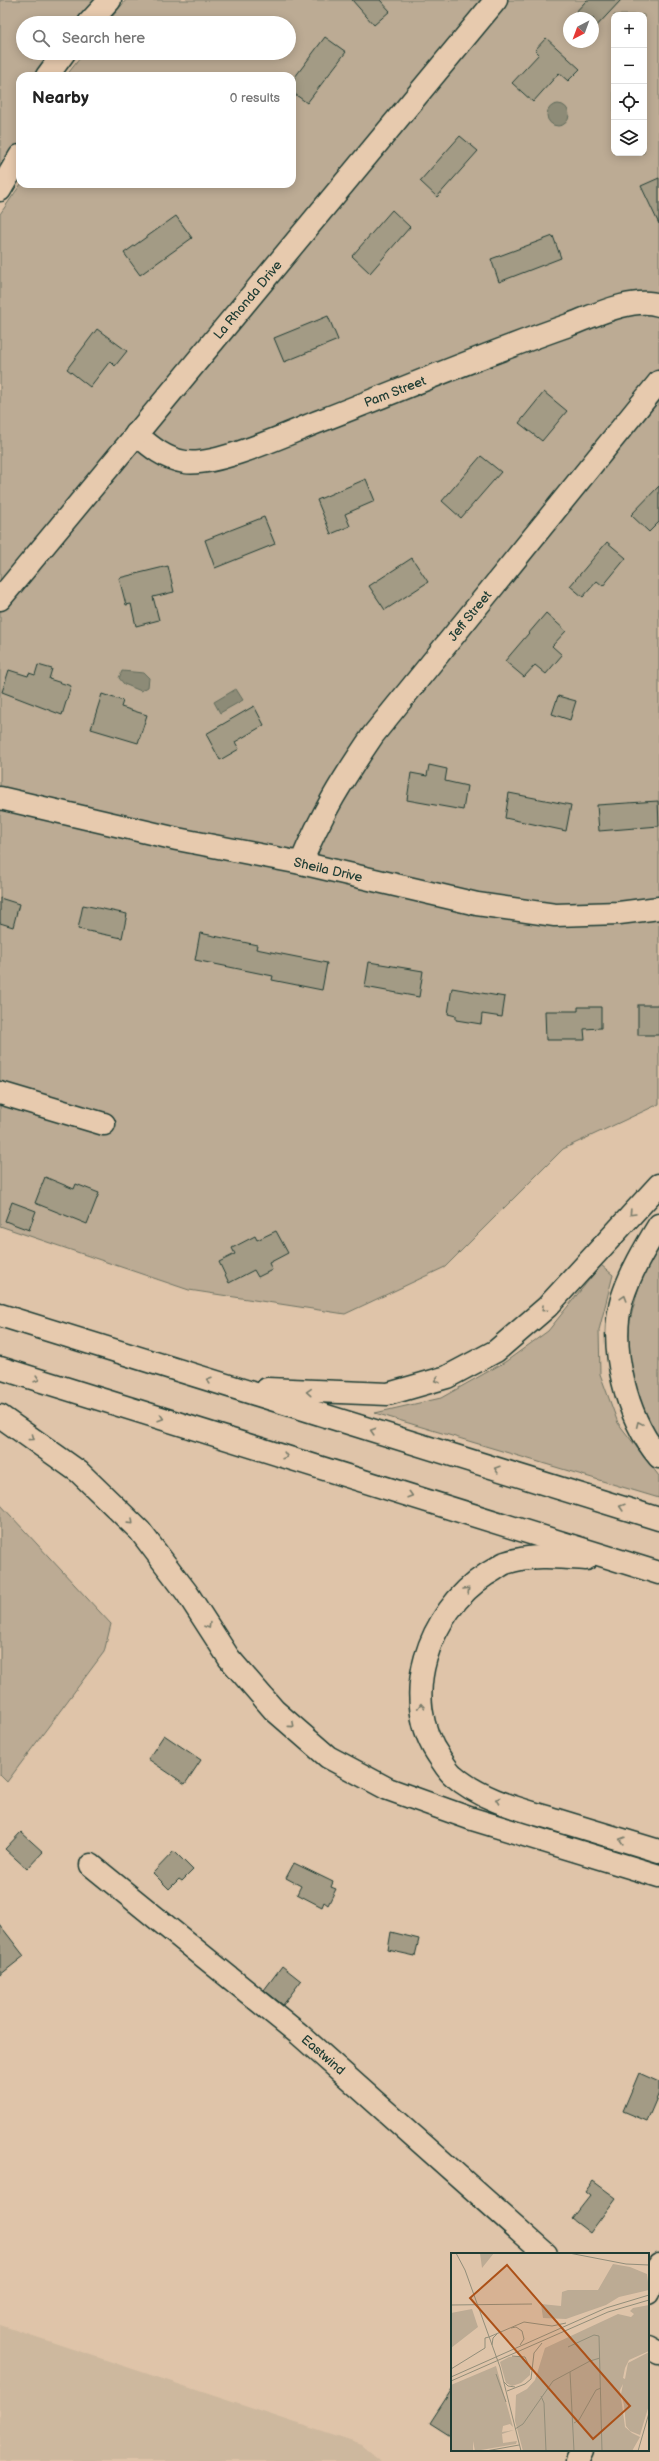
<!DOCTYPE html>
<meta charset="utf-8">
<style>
:root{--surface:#fff;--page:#f6f6f6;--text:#222;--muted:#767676;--line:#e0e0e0}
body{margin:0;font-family:"Balsamiq Sans",sans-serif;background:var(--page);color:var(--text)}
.controls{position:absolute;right:12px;top:12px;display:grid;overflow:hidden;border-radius:8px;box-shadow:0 2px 10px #0003}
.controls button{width:36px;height:36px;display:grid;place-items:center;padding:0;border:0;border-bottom:1px solid var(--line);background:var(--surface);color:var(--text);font:20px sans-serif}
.compass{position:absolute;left:563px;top:12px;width:36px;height:36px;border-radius:50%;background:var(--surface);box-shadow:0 2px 10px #0003;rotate:221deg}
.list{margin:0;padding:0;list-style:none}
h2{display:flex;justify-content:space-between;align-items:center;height:52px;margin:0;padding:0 16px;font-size:17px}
h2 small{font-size:13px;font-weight:400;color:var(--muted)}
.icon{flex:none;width:22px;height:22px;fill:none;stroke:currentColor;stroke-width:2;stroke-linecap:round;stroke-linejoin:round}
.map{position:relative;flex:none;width:659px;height:2461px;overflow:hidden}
.search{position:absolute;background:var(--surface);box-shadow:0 2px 10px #0003;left:16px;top:16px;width:280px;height:44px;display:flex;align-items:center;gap:10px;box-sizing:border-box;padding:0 14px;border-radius:22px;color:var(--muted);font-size:15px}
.panel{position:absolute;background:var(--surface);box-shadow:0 2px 10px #0003;left:16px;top:72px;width:280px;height:116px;border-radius:12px}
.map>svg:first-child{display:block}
</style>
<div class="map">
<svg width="659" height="2461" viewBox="0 0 659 2461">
<rect width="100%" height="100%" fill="#dfc4a9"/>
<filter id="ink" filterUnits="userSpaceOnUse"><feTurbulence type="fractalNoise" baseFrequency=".025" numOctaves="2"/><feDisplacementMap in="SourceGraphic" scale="8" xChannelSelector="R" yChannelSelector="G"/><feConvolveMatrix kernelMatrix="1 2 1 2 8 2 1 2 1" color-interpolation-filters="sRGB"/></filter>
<g filter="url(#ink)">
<path fill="#cdb89e" d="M0 2325 362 2445 381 2461H0Z"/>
<g fill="#bcab94" stroke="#6e7464" fill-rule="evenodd">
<path d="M0 0H112L92 23H23V53H65L47 76H20V156L0 190Z"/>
<path d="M126 0H659V1104L563 1149 445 1267 345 1314 189 1290 0 1226V214L21 184H292V76H66L84 53H289V23H107ZM614 15H644V153H614ZM569 18H593V42H569Z"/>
<path d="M659 1246V1443L655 1438 629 1370V1324L644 1267Z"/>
<path d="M601 1265 613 1275 599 1330 600 1374 618 1423 659 1476V1498L375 1413 441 1398 505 1362 548 1331Z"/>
<path d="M0 1504 111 1624 104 1652 7 1782 0 1775Z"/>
</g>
<g fill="#8d8b77" stroke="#616c5c">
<circle cx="558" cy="115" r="11"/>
<path d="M122 671 144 673 149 678 148 687 141 691 124 684 119 678Z"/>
<path d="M236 689 243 700 220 713 214 702Z"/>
</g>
<g fill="#a39b85" stroke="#1f3d34">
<path d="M352 0H380L390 11 374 25Z"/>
<path d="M587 0H621L593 30V18H570Z"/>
<path d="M325 37 346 52 307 103 292 92V81Z"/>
<path d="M546 38 580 69 568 81 559 73 533 102 512 83 539 54 535 50Z"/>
<path d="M460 136 478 151 437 197 420 181Z"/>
<path d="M659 178V224L641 186Z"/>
<path d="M392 210 410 227 370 273 352 256Z"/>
<path d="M176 216 192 238 140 275 124 253Z"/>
<path d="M553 236 561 258 499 282 491 259Z"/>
<path d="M328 316 338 340 284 362 274 338Z"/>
<path d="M97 329 127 351 115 366 110 361 90 387 67 369Z"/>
<path d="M544 392 567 411 542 441 519 423Z"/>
<path d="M481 456 501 472 461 518 442 501Z"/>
<path d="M366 479 375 501 345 514 350 526 331 534 317 500Z"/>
<path d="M659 486V522L649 532 631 515Z"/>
<path d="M264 517 275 544 215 568 205 540Z"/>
<path d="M607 542 626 558 603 586 597 581 583 597 570 586Z"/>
<path d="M412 558 428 582 385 610 369 586Z"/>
<path d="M168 566 174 592 153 597 159 620 136 626 131 604 126 605 119 578Z"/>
<path d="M546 613 566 631 552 646 562 655 546 674 535 665 524 677 505 661Z"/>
<path d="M38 665 52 669 49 679 71 686 62 715 2 692 9 670 28 676 29 673 35 675Z"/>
<path d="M102 694 123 701 121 707 147 715 138 743 91 729Z"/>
<path d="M558 696 576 701 570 720 552 714Z"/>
<path d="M254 706 264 725 235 742 239 749 220 760 206 734Z"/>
<path d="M429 765 447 769 445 781 467 786 463 810 407 800 411 773 427 776Z"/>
<path d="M509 793 571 805 566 831 505 818Z"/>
<path d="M658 801 659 826 599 831 597 805Z"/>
<path d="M0 898 19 904 13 927 0 923Z"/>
<path d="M83 905 127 914 122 938 78 929Z"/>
<path d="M200 933 257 945 256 949 327 963 322 990 272 980 273 976 195 960Z"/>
<path d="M369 962 423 971 419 997 365 987Z"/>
<path d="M452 988 505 997 502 1017 482 1014 481 1024 456 1020V1016L448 1014Z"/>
<rect x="638" y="1005" width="21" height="30"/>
<path d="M578 1007H601V1028L584 1029 585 1040H546L545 1011H578Z"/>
<path d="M45 1177 74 1189 76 1184 99 1193 87 1224 35 1203Z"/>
<path d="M12 1202 36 1211 29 1230 5 1221Z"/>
<path d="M276 1231 288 1253 269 1263 272 1270 258 1277 254 1270 229 1283 219 1262 235 1254 232 1248 255 1236 257 1240Z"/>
<path d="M164 1735 201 1760 185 1784 148 1759Z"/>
<path d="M21 1832 43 1852 27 1869 5 1849Z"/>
<path d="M174 1851 193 1870 182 1881 179 1879 169 1889 153 1873Z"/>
<path d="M294 1863 333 1882 331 1887 336 1889 328 1905 324 1902 322 1907 297 1894 301 1886 286 1878Z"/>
<path d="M0 1925 24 1956 0 1975Z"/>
<path d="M391 1932 419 1939 415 1956 388 1950Z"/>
<path d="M282 1966 301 1981 283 2005 264 1990Z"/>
<path d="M639 2073 659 2082V2093L647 2121 623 2111Z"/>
<path d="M593 2181 616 2198 590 2233 572 2219 590 2196 585 2192Z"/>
<path d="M452 2389V2437L430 2423Z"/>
</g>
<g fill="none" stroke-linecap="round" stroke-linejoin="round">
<g stroke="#1f3d34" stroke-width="25">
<g id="minor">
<path d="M89 23 110 0"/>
<path d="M47 76 64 53"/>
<path d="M0 190 20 156"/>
<path d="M136 434C151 447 165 459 185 462 216 467 289 433 320 421 403 389 485 354 569 325 593 316 633 296 659 305"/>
<path d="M0 599 496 0"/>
<path d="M0 798 177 839 301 863 477 904 555 915 619 913 659 908"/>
<path d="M301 863C321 814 343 779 373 735L659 382"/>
<path d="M0 1093 104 1124"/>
<path d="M91 1865 299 2034 546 2254"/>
<path d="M648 2347 659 2353"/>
</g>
</g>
<g stroke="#1f3d34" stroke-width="25">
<g id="major">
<path d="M648 2293 659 2265"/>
<path d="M577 2461 582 2450"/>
</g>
</g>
<g stroke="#1f3d34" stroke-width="25">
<g id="highway">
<path d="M659 1225C645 1248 630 1273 622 1299 608 1347 627 1419 659 1457"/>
<path d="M0 1315 659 1519"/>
<path d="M0 1368 659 1573"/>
<path d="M267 1389 388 1394 447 1377 496 1351 547 1307 659 1185"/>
<path d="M0 1416 79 1472 140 1531 187 1593 229 1658 274 1710 328 1757 388 1789 469 1818 659 1876"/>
<path d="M586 1559C559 1557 531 1554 505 1563 499 1566 493 1571 487 1574 428 1612 398 1699 440 1758 444 1764 448 1771 453 1775 482 1801 524 1810 560 1821 593 1831 626 1841 659 1851"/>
</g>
</g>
<use href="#minor" stroke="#e7caae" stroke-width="22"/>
<use href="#major" stroke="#e7caae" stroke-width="22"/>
<use href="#highway" stroke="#e7caae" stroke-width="22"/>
</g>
<defs><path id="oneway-chevron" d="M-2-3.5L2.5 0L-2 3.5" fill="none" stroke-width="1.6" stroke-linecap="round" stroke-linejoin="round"/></defs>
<g stroke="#797c6b">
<use href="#oneway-chevron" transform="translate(632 1213) rotate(134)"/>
<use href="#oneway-chevron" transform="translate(624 1298) rotate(-73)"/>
<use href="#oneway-chevron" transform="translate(544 1309) rotate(137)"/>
<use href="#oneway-chevron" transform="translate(37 1379) rotate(17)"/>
<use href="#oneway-chevron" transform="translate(209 1380) rotate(-163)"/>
<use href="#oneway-chevron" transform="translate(437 1380) rotate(164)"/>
<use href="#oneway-chevron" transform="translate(309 1392) rotate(-176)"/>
<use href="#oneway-chevron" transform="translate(161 1418) rotate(17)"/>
<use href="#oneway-chevron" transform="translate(639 1424) rotate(-114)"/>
<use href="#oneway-chevron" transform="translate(373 1431) rotate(-163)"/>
<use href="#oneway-chevron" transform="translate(32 1438) rotate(36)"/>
<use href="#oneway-chevron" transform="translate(285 1456) rotate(17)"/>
<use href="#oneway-chevron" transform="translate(497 1469) rotate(-163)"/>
<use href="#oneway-chevron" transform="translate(410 1495) rotate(17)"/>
<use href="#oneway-chevron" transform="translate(622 1507) rotate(-163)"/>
<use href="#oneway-chevron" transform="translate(131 1522) rotate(44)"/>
<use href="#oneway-chevron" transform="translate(467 1590) rotate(-47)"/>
<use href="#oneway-chevron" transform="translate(208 1626) rotate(58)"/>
<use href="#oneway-chevron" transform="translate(421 1706) rotate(-93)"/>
<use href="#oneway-chevron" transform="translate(292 1725) rotate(41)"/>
<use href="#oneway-chevron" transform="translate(498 1800) rotate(-160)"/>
<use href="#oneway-chevron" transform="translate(622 1840) rotate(-163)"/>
</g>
</g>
<g text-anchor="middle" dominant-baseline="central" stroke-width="3" stroke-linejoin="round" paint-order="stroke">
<g font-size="13" fill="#1f3d34" stroke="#e7caae">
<text transform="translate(248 300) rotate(-50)">La Rhonda Drive</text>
<text transform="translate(395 392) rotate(-21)">Pam Street</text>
<text transform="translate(470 616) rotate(-51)">Jeff Street</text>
<text transform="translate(328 870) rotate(13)">Sheila Drive</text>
<text transform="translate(323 2055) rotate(41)">Eastwind</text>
</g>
</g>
<g transform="translate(451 2253)">
<rect width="198" height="198" fill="#dfc4a9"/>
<path d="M29 0H43L31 15ZM162 11 179 14 196 21 198 37 168 44 155 52 115 66 92 65 90 51 110 53 111 39 117 37H147ZM198 52V98L178 107 174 115 172 125 174 126 177 110 198 99V152L189 182 179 178 175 173 173 152 170 141 172 131 169 137 174 174 181 180 189 184 181 198H72L64 168 65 142 76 136 84 127 94 95 167 61 180 64 183 61 179 58 182 55ZM21 56 27 74 0 95V60ZM70 103 79 113V122L70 130 61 133 55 130 49 109 58 104ZM45 113 62 174 59 171 52 173 51 179 63 177 51 181 52 190 66 188 65 191 24 198 22 188V198H0V132Z" fill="#bcab94"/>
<path fill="none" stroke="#928e7a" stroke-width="1" d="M5 0 14 17 49 114 70 198M118 0 175 11 198 12M0 52 81 51M60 75 65 74 71 78 73 86 69 92M38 84 73 69 101 73 115 70M41 92 42 85 46 81M117 94 143 82 148 83 151 198M61 103 74 104 80 117M0 116 34 95V85L38 84M119 119 123 198M45 121 55 149M0 124 155 55 198 42M0 128 157 59 198 47M53 129 57 133 64 134M56 138 74 131 80 126 83 100 91 90M90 143 93 150 95 198M123 170 128 167 145 137 150 135M64 176 72 171 102 128 139 108 149 105M35 198 68 192M187 198 198 160"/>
<path fill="#ac5118" fill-opacity="0.15" stroke="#ac5118" stroke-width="2" d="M56 12 179 153 142 186 19 45Z"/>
<rect width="198" height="198" fill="none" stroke="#1f3d34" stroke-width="2"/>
</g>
</svg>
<div class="controls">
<button>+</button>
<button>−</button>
<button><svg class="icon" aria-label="locate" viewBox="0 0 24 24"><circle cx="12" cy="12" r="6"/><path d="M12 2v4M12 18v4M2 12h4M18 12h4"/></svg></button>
<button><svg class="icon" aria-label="layers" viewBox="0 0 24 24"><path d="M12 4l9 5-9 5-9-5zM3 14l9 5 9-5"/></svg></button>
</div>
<svg class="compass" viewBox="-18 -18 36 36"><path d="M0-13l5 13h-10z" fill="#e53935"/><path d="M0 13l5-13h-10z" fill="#767676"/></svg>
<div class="search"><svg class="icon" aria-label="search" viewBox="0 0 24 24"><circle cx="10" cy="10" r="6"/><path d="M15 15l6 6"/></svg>Search here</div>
<section class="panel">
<h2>Nearby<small>0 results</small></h2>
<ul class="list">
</ul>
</section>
</div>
